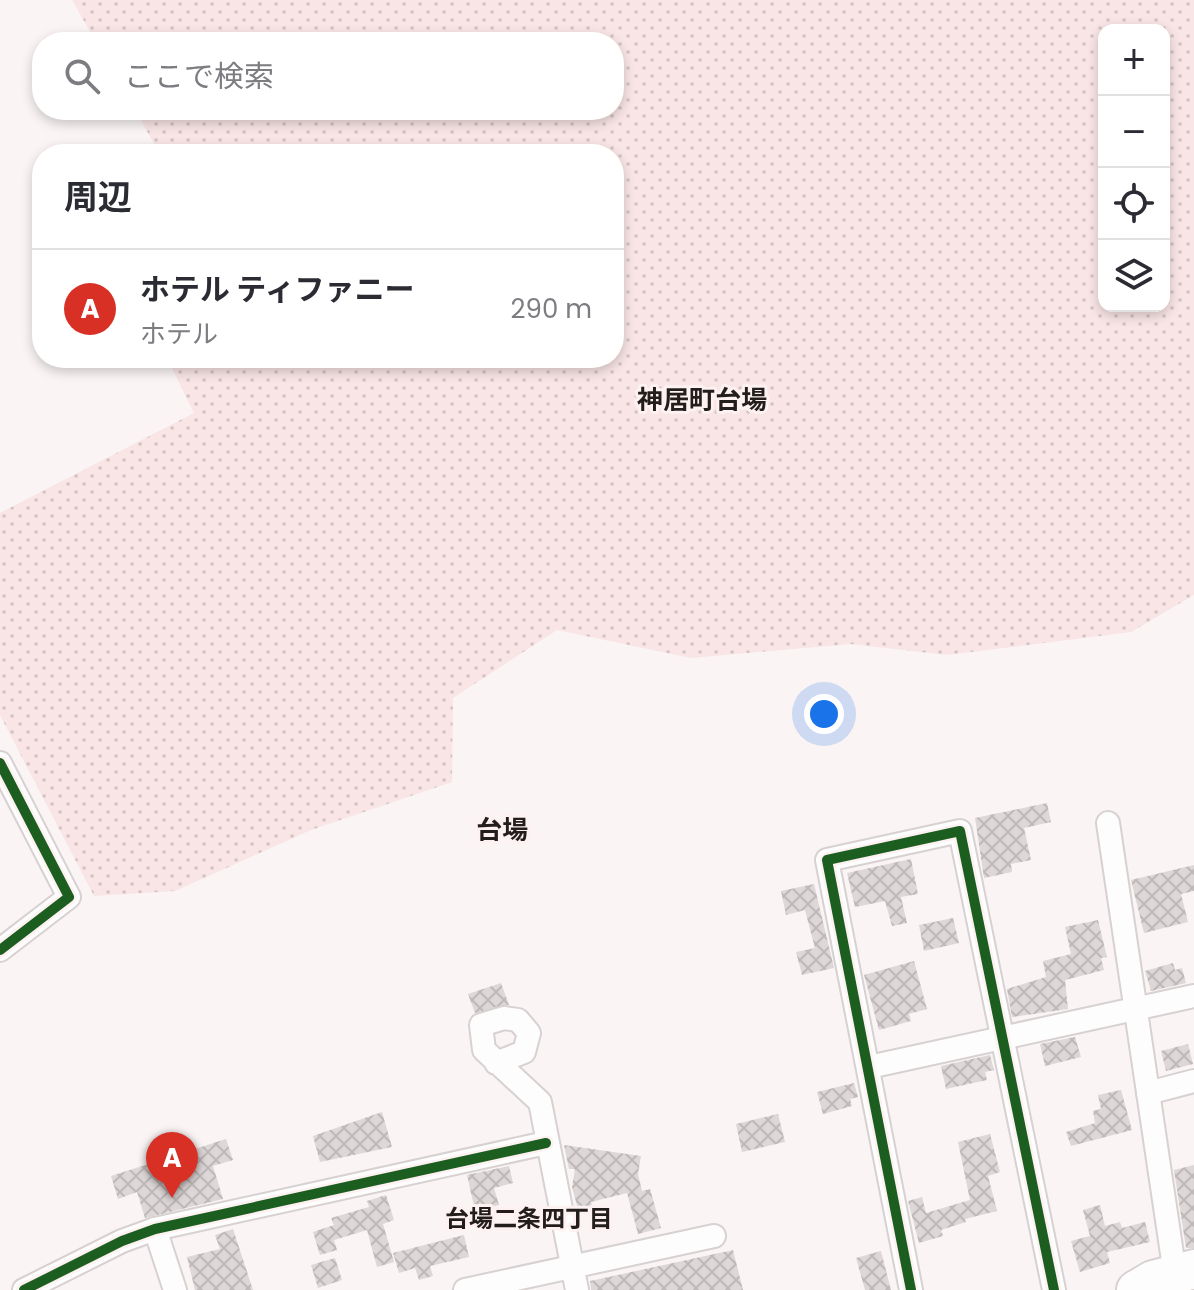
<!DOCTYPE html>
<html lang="ja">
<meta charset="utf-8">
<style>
:root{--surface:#fff;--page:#f7f7f7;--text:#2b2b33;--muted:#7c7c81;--line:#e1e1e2;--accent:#d93025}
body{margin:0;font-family:Poppins,"Noto Sans JP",sans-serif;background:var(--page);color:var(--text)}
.controls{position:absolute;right:24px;top:24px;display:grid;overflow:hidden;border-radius:16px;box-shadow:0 4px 12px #0003}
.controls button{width:72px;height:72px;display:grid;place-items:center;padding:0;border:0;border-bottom:2px solid var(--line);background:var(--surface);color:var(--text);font:40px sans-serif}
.you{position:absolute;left:824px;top:714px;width:28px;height:28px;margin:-20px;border:6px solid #fff;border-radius:50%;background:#1a73e8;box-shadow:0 0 0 12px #1a73e833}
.badge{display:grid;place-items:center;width:52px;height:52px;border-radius:50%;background:var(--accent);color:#fff;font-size:26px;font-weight:700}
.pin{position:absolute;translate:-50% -66px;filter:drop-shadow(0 2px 4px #0008)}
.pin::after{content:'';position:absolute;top:42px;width:28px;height:24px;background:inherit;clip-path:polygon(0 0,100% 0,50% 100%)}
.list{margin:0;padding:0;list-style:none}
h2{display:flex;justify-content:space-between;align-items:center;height:104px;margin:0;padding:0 32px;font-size:34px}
h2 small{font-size:26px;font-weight:400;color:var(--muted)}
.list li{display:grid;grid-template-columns:52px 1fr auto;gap:24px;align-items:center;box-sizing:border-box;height:120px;padding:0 32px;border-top:2px solid var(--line)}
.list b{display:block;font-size:30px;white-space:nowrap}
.list p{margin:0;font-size:26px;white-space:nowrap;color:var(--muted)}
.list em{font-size:26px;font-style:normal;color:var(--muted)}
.icon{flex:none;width:44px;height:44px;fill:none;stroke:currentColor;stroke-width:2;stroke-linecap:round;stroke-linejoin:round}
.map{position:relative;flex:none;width:1194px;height:1290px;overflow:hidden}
.search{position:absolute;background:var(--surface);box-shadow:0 4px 12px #0003;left:32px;top:32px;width:592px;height:88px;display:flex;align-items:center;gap:20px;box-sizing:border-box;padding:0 28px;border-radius:32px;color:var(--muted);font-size:30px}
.panel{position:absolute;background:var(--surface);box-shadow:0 4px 12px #0003;left:32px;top:144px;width:592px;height:224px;border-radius:32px}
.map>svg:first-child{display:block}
</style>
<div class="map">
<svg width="1194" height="1290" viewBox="0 0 1194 1290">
<defs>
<pattern id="grass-dots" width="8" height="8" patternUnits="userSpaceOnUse" patternTransform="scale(2)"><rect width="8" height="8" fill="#f9e5e5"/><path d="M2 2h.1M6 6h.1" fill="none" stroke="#d5c4c4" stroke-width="1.8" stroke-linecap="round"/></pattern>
<pattern id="building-cross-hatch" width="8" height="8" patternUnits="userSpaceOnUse" patternTransform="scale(2)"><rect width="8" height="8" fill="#ded7d7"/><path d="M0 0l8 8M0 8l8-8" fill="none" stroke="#beb8b8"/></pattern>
</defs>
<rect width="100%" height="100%" fill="#faf4f4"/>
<path fill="url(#grass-dots)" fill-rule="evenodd" d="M72 0H1194V595L1131 632 947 655 851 644 691 658 557 630 453 698 452 782 311 830 175 891 94 896 0 715V513L194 413 167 358H614V154H160L135 110H614V42H96ZM1104 30H1164V306H1104Z"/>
<g fill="url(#building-cross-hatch)">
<path d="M1047 803 1051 822 1024 828 1031 860 1011 864 1012 872 984 878 975 818Z"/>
<path d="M911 859 918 894 901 897 907 923 892 926 885 901 855 907 847 873Z"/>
<path d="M1194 865V891L1181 894 1188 922 1144 933 1131 880Z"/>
<path d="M814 884 834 968 802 975 796 952 815 948 805 910 786 915 781 891Z"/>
<path d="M953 918 959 943 924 951 919 925Z"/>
<path d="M1098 920 1107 957 1101 958 1104 970 1065 980 1068 1009 1012 1017 1007 989 1046 977 1043 961 1071 954 1065 927Z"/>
<path d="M914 961 927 1009 909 1014 911 1021 879 1030 864 975Z"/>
<path d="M1173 963 1175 970 1182 968 1186 983 1151 991 1145 971Z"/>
<path d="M501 983 509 1005 475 1013 468 994Z"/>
<path d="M1075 1037 1081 1057 1045 1066 1040 1044Z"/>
<path d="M1188 1044 1193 1064 1166 1071 1161 1051Z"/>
<path d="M990 1055 994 1070 985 1072 987 1080 946 1089 941 1066Z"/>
<path d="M854 1083 858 1097 850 1099 852 1106 823 1114 817 1092Z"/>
<path d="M1121 1090 1132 1130 1071 1146 1066 1132 1095 1123 1093 1111 1101 1109 1098 1095Z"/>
<path d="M382 1112 392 1147 320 1162 313 1136Z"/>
<path d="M778 1114 785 1142 742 1152 736 1124Z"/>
<path d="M990 1134 1000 1172 988 1176 997 1211 965 1219 966 1222 941 1230 943 1236 919 1243 908 1201 922 1197 926 1213 970 1200 958 1142Z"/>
<path d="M226 1139 233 1160 213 1166 223 1199 145 1218 137 1192 118 1199 111 1176Z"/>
<path d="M564 1145 641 1156 638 1174 642 1191 650 1189 661 1228 638 1234 627 1193 591 1202 593 1210 579 1213 572 1187 575 1169H569Z"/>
<path d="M1194 1165V1248H1186L1174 1170Z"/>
<path d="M509 1166 513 1183 494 1188 499 1205 475 1211 467 1175Z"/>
<path d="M386 1195 394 1220 383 1224 394 1262 377 1267 367 1230 334 1240 337 1250 320 1255 313 1232 334 1225 331 1218 369 1207 367 1201Z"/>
<path d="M1100 1205 1105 1226 1120 1222 1122 1228 1145 1222 1150 1242 1107 1252 1110 1263 1080 1272 1071 1241 1090 1236 1083 1210Z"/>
<path d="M233 1229 253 1290H195L187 1257 220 1249 215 1235Z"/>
<path d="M464 1235 469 1257 430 1266 433 1276 419 1280 415 1268 399 1273 393 1253Z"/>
<path d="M733 1250 743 1290H591L590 1281Z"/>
<path d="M881 1251 891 1290H865L856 1258Z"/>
<path d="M335 1258 342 1280 318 1288 311 1265Z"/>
</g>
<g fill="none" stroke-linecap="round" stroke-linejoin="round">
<g stroke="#d8d1d1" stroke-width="26">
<g id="street">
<path d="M0 763 69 897 0 950"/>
<path d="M1108 823 1175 1274"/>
<path d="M496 1063 524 1052 529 1033 518 1020 504 1018 481 1025 484 1050 540 1102 577 1290"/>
<path d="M869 1067 1194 996"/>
<path d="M1148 1093 1194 1081"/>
<path d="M155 1229 175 1290"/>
<path d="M24 1290 122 1241 155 1229 546 1143"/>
<path d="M465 1290 714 1236"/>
<path d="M911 1290 827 860 960 831 1054 1290"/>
</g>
</g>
<g stroke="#d8d1d1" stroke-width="42">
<path id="highway" d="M1136 1290 1153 1280 1194 1269"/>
</g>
<use href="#street" stroke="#fefdfd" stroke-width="22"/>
<use href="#highway" stroke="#fefdfd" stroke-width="38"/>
<g stroke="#fdf1f1" stroke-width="15">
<g id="cycleway">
<path d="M0 763 69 897 0 950"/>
<path d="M24 1290 122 1241 155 1229 546 1143"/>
<path d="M911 1290 827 860 960 831 1054 1290"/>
</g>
</g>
<use href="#cycleway" stroke="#1b5e20" stroke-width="10"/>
</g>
<g text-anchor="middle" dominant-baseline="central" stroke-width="6" stroke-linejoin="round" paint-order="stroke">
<g font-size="24" font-weight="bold" fill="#241d1d" stroke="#fdf1f1">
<text x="529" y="1218">台場二条四丁目</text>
</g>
<g font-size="26" font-weight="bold" fill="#241d1d" stroke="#fdf1f1">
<text x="702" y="400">神居町台場</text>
<text x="502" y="830">台場</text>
</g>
</g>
</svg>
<div class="controls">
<button>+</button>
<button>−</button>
<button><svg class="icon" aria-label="locate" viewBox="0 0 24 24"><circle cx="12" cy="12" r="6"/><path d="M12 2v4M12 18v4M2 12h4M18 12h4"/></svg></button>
<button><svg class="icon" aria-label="layers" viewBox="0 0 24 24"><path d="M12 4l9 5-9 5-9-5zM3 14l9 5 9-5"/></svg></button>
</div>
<div class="you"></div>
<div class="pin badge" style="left:172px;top:1198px">A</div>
<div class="search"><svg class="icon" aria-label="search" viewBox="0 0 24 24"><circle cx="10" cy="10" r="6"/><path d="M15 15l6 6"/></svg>ここで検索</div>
<section class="panel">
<h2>周辺<small></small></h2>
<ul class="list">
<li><span class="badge">A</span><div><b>ホテル ティファニー</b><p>ホテル</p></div><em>290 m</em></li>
</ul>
</section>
</div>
